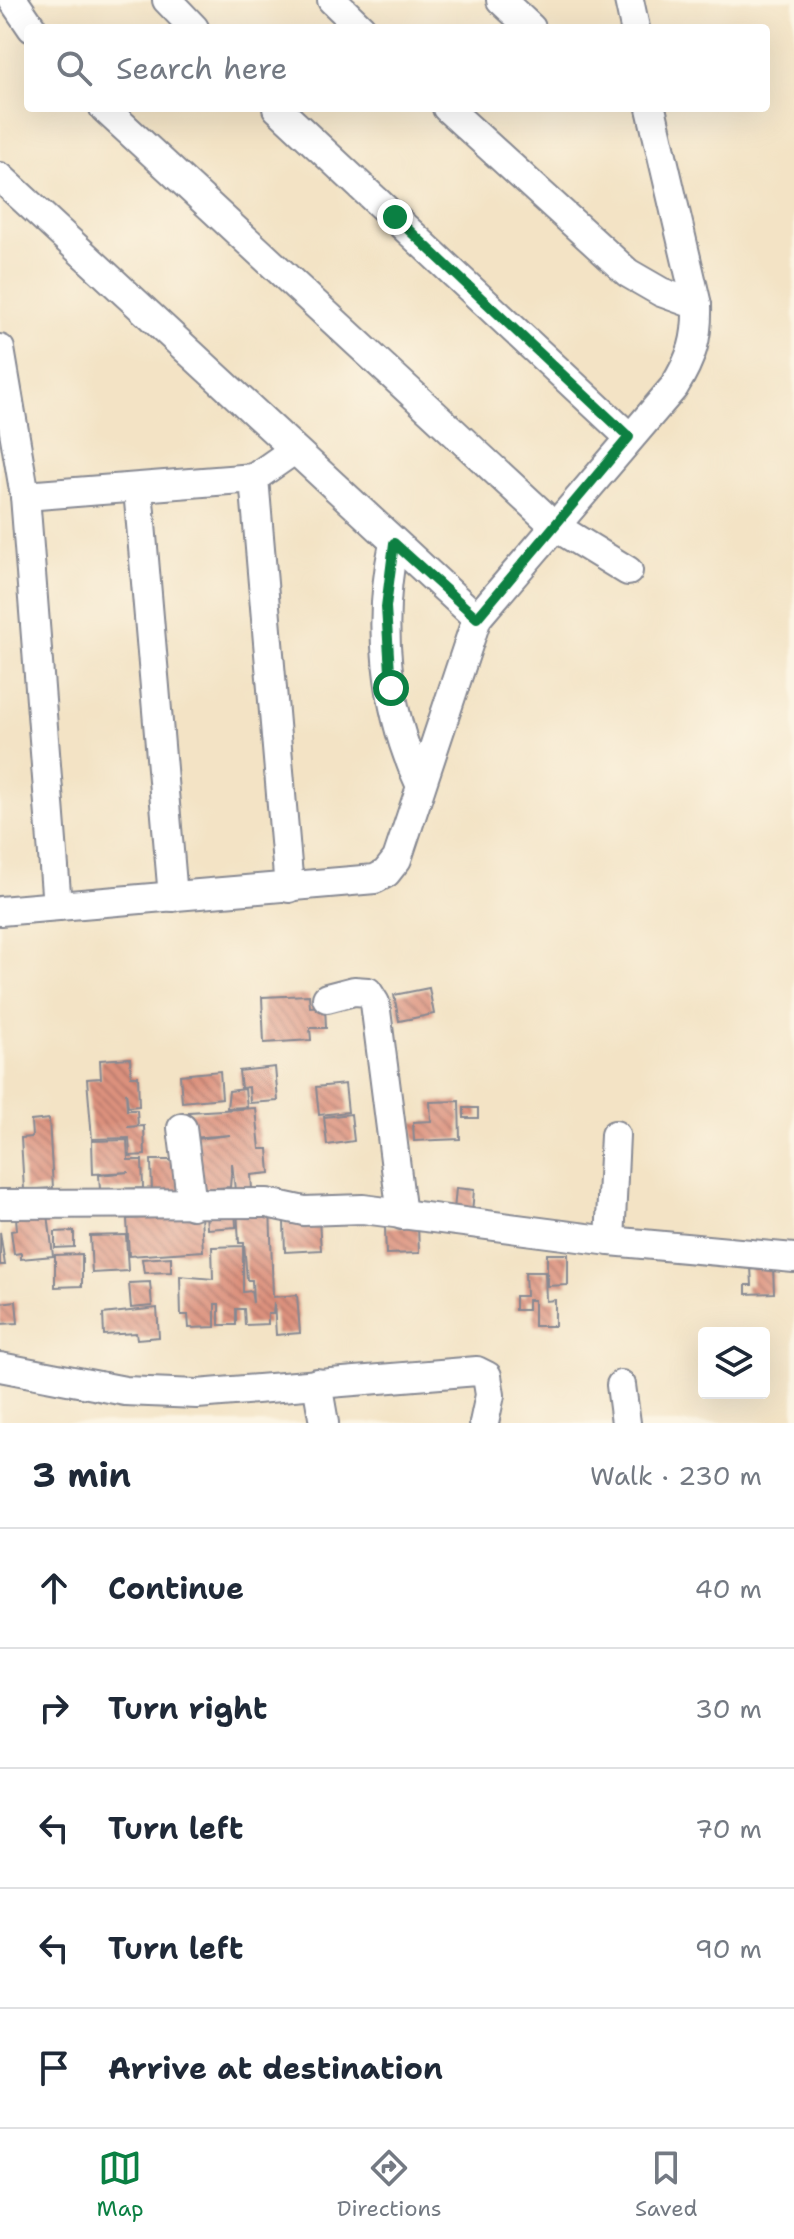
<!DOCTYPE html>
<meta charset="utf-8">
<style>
:root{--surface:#fff;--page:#f2f2f3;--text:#1f2937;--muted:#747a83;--line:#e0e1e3;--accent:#0b8043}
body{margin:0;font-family:"Shantell Sans",sans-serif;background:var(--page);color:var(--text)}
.controls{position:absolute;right:24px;bottom:24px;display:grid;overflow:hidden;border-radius:8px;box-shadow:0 8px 32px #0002}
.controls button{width:72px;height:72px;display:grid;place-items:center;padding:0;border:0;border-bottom:2px solid var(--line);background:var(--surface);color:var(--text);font:40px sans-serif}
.stop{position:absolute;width:24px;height:24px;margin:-18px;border:6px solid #0b8043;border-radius:50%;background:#fff}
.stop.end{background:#0b8043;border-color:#fff;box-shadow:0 2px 8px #0008}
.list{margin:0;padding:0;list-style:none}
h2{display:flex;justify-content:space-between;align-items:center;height:104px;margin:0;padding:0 32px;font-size:34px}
h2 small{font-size:26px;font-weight:400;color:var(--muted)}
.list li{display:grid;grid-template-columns:52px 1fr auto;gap:24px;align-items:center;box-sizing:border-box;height:120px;padding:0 32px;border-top:2px solid var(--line)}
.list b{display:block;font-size:30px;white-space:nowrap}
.list em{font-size:26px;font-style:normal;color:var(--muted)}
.icon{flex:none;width:44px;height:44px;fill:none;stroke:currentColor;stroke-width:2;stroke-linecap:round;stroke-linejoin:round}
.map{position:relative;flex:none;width:794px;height:1423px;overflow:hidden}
.search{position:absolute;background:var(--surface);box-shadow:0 8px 32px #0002;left:24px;right:24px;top:24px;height:88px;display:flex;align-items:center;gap:20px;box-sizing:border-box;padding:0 28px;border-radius:8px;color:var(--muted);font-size:30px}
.sheet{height:704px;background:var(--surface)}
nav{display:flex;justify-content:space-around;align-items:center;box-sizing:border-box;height:112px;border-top:2px solid var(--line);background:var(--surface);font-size:22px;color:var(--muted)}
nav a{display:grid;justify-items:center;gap:4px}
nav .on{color:var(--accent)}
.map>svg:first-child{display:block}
</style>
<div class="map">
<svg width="794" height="1423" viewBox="0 0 794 1423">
<defs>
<pattern id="building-back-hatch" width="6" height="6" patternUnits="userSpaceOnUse" patternTransform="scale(2)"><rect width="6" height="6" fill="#dc917d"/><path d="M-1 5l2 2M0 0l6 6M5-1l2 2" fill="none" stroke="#b2776a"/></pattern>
</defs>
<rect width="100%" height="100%" fill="#fcf5e5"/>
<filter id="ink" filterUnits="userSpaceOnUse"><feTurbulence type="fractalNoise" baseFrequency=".0125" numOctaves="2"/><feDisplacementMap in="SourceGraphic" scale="16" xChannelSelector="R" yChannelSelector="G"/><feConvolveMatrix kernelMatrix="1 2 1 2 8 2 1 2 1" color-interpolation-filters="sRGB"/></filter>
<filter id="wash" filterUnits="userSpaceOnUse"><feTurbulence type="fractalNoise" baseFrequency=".006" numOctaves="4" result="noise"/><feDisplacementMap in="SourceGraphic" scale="32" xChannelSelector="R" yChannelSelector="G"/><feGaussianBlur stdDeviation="1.8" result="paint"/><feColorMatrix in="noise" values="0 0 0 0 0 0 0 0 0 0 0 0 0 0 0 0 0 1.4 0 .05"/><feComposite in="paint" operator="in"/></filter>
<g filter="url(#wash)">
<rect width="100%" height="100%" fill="#f3e3c5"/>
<g id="blocks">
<g fill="url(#building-back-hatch)">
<path d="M429 988 434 1014 399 1021 394 995Z"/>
<path d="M309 995 310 1007 325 1006 326 1028H310L311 1040 264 1043 262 997Z"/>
<path d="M130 1058 131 1076H138L139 1106 128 1107 126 1092 127 1110H137L138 1126 127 1127 144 1126 145 1155 130 1156 129 1138 92 1139 87 1079 101 1078 100 1060Z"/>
<path d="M275 1067 278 1101 250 1103 249 1087 241 1088 239 1071Z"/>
<path d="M220 1071 222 1098 182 1102 180 1075Z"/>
<path d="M345 1084 348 1112 319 1115 316 1087Z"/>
<path d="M245 1089 247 1107 227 1108 229 1091Z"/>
<path d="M459 1101 460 1139 414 1141 413 1122 431 1121 430 1102Z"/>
<path d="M256 1108 260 1149H268L270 1173 251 1175 252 1189 235 1190 232 1163 230 1187 203 1189 197 1139 230 1135 191 1138 189 1112Z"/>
<rect x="464" y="1108" width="14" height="10"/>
<path d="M351 1114 354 1141 327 1145 324 1117Z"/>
<path d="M49 1119 53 1188 24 1190 21 1138 32 1137 31 1121Z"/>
<path d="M127 1140 128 1160H142L143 1188 100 1190 99 1175 129 1172 93 1174 92 1141Z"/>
<path d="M151 1160H183L184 1191 152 1192Z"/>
<path d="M456 1188 474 1190 472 1213 454 1211Z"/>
<path d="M235 1206 236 1227 207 1229 206 1208Z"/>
<path d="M270 1206 273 1297 297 1295 300 1333 276 1335 274 1302 273 1314H268V1324L245 1325 244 1309H236V1325H219V1304H215V1327L189 1328 188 1315H181L180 1276 213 1279 212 1247 243 1246V1292L251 1291 253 1303 252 1280H247L244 1243H239L237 1209Z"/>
<path d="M146 1213 201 1215 203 1251 129 1256 127 1219 146 1218Z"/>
<path d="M48 1214 53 1256 21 1259V1253L14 1254 11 1231 17 1230 16 1217Z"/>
<path d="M319 1220 321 1250 285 1252 284 1222Z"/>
<path d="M418 1226 419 1253 386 1254 385 1227Z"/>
<path d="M74 1231V1247L55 1248V1232Z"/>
<path d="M0 1232 5 1265H0Z"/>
<path d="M126 1235 128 1271 92 1273 90 1236Z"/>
<path d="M82 1254V1286L55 1287V1255Z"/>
<path d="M547 1254H568V1285L547 1286Z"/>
<path d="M171 1257V1272L144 1273 142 1259Z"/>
<path d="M773 1266 774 1293 746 1294V1285H752L751 1267Z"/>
<path d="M525 1272H545L546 1301 555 1300V1326H534V1300H528V1310H515V1296H526Z"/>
<path d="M150 1282 152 1306 131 1308 129 1283Z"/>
<path d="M16 1301 18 1323 0 1324V1303Z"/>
<path d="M157 1308 159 1337 137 1339 136 1333 104 1335 103 1314Z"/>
</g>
</g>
</g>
<g filter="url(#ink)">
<use href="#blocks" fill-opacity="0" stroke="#878992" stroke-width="2"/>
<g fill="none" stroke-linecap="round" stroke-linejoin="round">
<g stroke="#878992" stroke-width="32">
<g id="minor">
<path d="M13 0 32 28"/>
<path d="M167 0 194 28"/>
<path d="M332 0 361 28"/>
<path d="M501 0 531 28"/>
<path d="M629 0 635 28"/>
<path d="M104 108 556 527 628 571"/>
<path d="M277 108 629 437"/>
<path d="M447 108 628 273 661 292 697 305"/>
<path d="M0 177 477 618"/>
<path d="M0 349 25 496 57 906"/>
<path d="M254 478 289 888"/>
<path d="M138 489 173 897"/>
<path d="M25 496 254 478 294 450"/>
<path d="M394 543C377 623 385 710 420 784"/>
<path d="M0 911 375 879 386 873 397 859 477 618 674 387C692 358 698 338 697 305L651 108"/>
<path d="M327 998 354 991 368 992 375 1003 402 1215"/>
<path d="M182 1128 192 1205"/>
<path d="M0 1204 267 1203 304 1211 363 1209 610 1241 794 1258"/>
<path d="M610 1241 615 1135"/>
<path d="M0 1367 125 1391 197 1394 477 1371 487 1376 490 1395 484 1423"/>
<path d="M317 1383 324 1423"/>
<path d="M621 1385 626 1423"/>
</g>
</g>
<use href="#minor" stroke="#fff" stroke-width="28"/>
</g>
</g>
<g fill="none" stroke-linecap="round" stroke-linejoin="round" filter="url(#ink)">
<path stroke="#0b8043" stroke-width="10" d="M391 688 386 607 394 543 477 618 629 437 395 217"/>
</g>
</svg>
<div class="controls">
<button><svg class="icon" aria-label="layers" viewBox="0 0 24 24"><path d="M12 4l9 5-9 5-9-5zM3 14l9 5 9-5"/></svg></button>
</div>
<div class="stop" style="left:391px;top:688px"></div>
<div class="stop end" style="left:395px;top:217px"></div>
<div class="search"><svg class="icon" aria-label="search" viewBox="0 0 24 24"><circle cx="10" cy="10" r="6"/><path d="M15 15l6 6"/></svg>Search here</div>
</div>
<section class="sheet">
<h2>3 min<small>Walk · 230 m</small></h2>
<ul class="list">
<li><svg class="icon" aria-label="ahead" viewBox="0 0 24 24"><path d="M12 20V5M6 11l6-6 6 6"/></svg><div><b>Continue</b></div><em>40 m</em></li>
<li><svg class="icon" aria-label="right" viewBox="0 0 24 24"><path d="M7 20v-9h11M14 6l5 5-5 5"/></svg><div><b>Turn right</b></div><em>30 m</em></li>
<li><svg class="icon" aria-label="left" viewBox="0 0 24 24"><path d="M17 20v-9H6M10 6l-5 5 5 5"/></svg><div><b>Turn left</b></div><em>70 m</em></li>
<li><svg class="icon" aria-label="left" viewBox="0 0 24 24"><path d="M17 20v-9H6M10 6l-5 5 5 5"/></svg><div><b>Turn left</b></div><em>90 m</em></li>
<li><svg class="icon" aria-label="arrive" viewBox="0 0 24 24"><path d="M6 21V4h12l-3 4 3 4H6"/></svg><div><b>Arrive at destination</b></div></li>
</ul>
</section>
<nav>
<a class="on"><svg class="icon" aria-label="map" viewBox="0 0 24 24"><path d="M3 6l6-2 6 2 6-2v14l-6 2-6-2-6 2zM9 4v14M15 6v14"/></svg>Map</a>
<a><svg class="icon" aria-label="directions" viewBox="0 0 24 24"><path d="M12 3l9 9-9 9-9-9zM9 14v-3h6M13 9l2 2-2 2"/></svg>Directions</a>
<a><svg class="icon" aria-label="saved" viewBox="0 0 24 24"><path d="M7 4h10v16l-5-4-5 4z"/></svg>Saved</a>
</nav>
